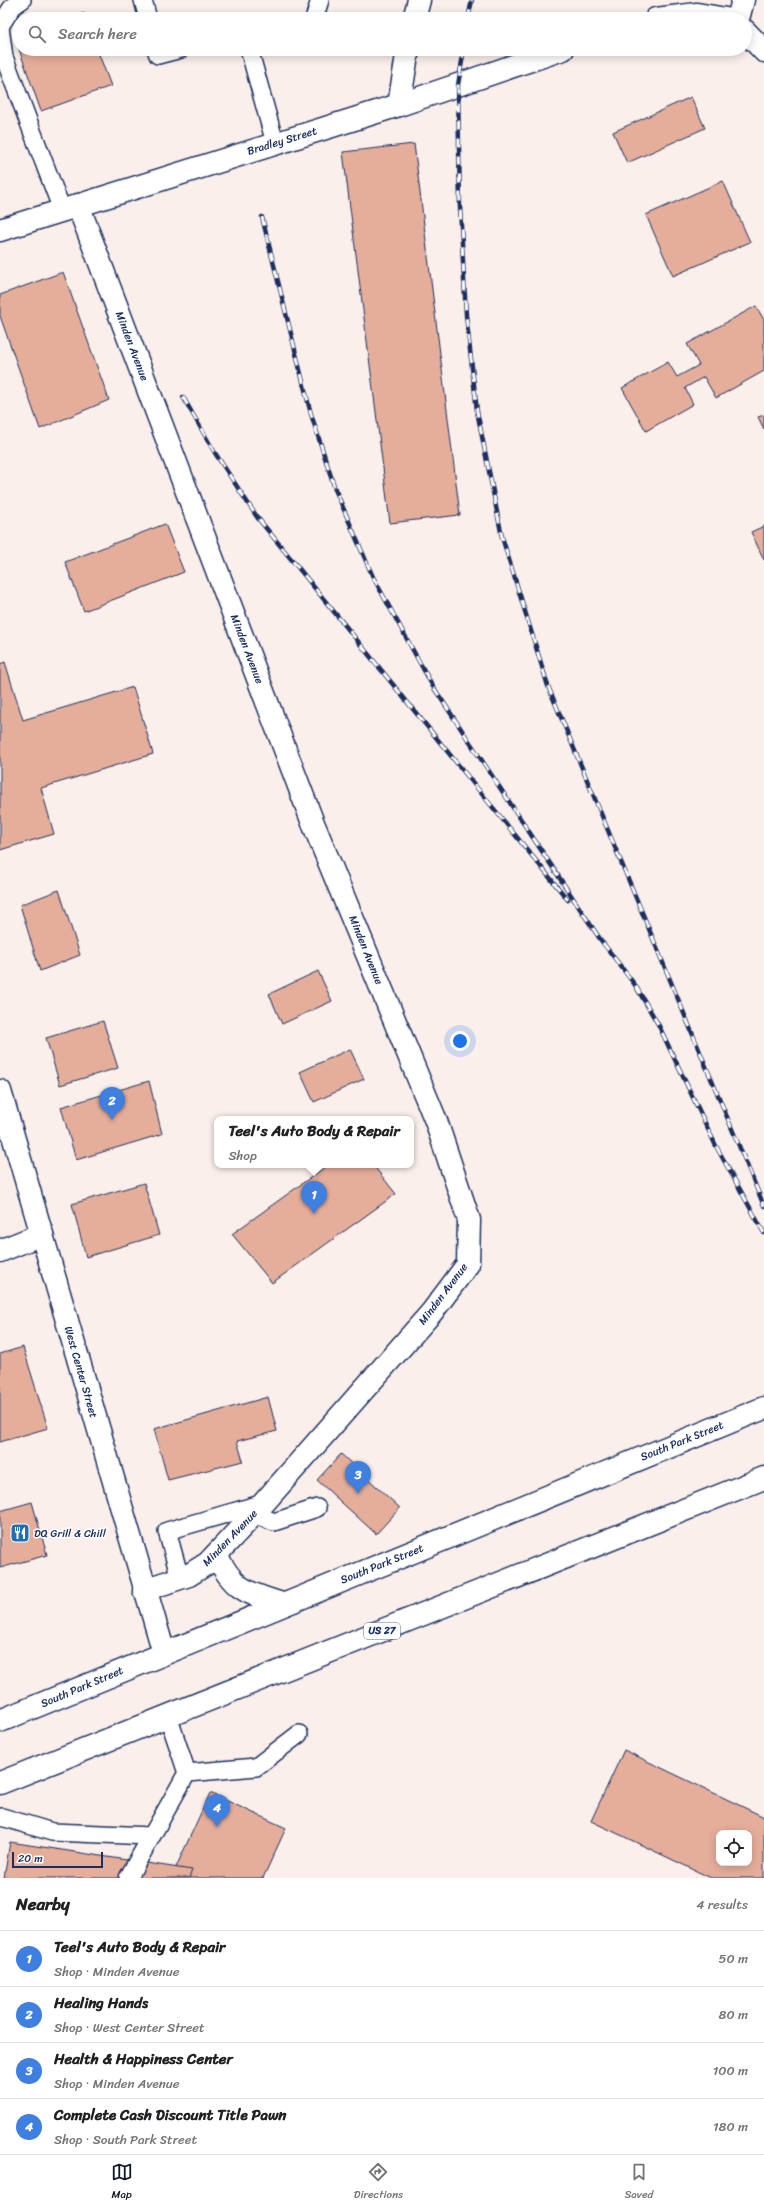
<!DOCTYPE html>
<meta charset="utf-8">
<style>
:root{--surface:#fff;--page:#f6f6f6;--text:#202124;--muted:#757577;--line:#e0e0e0;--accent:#111827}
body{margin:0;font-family:Sriracha,sans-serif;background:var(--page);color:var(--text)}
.controls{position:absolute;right:12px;bottom:12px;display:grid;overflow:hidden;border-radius:8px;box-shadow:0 2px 10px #0003}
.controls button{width:36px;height:36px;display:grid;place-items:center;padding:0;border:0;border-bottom:1px solid var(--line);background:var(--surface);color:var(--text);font:20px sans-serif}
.scale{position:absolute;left:12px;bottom:10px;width:91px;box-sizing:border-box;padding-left:4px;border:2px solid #1b2f5e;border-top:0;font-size:11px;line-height:14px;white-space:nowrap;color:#1b2f5e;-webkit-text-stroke:3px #fff;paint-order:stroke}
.you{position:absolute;left:460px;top:1041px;width:14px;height:14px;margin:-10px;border:3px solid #fff;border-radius:50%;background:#1a73e8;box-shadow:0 0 0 6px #1a73e833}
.badge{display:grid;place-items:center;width:26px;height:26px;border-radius:50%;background:var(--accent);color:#fff;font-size:13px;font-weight:700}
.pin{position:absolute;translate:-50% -33px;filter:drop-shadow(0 1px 2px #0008)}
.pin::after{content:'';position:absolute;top:21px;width:14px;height:12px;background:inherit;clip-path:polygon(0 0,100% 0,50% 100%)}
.popup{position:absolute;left:214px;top:1116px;width:200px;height:52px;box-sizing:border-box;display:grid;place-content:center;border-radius:8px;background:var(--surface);filter:drop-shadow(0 1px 3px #0005);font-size:13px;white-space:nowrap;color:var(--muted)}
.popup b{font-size:15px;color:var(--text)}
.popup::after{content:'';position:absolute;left:50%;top:100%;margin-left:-8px;border:8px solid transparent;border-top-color:var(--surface)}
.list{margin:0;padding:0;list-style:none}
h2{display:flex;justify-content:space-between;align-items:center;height:52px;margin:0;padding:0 16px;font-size:17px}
h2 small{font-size:13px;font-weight:400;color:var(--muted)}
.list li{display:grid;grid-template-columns:26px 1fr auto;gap:12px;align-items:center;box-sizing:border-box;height:56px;padding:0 16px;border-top:1px solid var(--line)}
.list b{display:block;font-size:15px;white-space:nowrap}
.list p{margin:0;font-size:13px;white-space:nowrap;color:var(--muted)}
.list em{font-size:13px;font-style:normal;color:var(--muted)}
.icon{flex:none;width:22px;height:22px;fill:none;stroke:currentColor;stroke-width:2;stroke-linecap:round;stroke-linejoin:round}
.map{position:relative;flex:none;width:764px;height:1878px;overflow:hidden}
.search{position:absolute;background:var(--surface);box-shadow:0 2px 10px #0003;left:12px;right:12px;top:12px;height:44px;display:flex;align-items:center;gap:10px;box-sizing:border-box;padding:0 14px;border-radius:22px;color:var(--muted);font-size:15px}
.sheet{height:276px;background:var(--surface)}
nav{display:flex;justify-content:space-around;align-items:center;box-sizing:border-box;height:56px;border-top:1px solid var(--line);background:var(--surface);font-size:11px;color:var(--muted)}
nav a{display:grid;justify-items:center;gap:2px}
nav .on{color:var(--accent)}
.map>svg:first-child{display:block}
</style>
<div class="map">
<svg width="764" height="1878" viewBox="0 0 764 1878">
<rect width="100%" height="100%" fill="#faefeb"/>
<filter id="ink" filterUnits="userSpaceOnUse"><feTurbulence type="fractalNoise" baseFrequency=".025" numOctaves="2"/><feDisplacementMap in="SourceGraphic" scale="8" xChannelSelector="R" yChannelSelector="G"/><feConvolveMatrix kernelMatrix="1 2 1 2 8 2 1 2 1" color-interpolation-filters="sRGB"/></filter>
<g filter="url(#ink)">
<g fill="#e5ae9b" stroke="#1b2f5e" fill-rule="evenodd">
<path d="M84 13 86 19H66Z"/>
<path d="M19 36V49H97L111 86 41 111 15 38Z"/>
<path d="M691 97 705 128 627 163 613 132Z"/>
<path d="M414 144 460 515 390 523 343 152Z"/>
<path d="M723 181 750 242 673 276 646 215Z"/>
<path d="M63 272 109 400 40 429 0 316V295Z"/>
<path d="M756 306 764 320V371L716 398 704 377 685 388 693 404 646 431 622 388 668 362 677 377 699 365 687 344Z"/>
<path d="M764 415V429L758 417Z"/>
<path d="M165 524 184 572 84 611 65 562Z"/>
<path d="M764 526V560L751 532Z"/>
<path d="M5 662 23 720 133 687 153 754 41 788 54 834 0 850V664Z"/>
<path d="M59 890 80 955 40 971 20 905Z"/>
<path d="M318 971 332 1001 282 1024 269 994Z"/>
<path d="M103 1021 118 1068 60 1085 46 1038Z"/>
<path d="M350 1049 364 1079 314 1102 300 1072Z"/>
<path d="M149 1081 162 1134 76 1160 61 1107Z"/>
<path d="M328 1165H373L396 1194 272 1283 232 1234Z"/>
<path d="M144 1183 159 1235 86 1257 72 1204Z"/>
<path d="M23 1347 48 1428 0 1442V1354Z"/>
<path d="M268 1397 277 1431 237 1441 243 1461 168 1480 154 1429Z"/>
<path d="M341 1454 400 1508 376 1534 317 1480Z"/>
<path d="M32 1502 47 1555 0 1568V1511Z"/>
<path d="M624 1750 764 1817V1878H711L591 1821ZM719 1833H749V1863H719Z"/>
<path d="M210 1793 286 1828 263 1878H171Z"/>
<path d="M10 1842 192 1870 189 1878H4Z"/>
</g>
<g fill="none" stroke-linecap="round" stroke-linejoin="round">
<g stroke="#1b2f5e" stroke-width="20">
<g id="lane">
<path d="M143 0 148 19"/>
<path d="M314 19 320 0"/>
<path d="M0 26 13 6 22 0"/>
<path d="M0 27 4 57 62 210"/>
<path d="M156 49 158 55 181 49"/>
<path d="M249 49 275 143"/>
<path d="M254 1514 274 1522 317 1508"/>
<path d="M180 1578 167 1531 264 1503"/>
<path d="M187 1773 256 1767 299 1734"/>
<path d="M2 1817 52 1832 151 1836"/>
<path d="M128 1878 187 1773 168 1716"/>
</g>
</g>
<g stroke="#1b2f5e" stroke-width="25">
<g id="street">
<path d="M738 19 743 0"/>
<path d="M78 205 313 823 436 1121 469 1220 468 1264 432 1312 254 1514 208 1563 189 1575 144 1590"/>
<path d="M0 1091 164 1653"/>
<path d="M0 1251 42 1234"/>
</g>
</g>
<g stroke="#1b2f5e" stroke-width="25">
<g id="secondary">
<path d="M414 19 419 0"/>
<path d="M656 19 697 14 726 19"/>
<path d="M745 31 764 51"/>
<path d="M399 105 408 49"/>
<path d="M0 230 399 105 563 49"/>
</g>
</g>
<g stroke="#1b2f5e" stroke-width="25">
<g id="primary">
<path d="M216 1555C235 1591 245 1592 282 1604"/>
<path d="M0 1721 764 1408"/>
<path d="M0 1783 764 1478"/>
</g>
</g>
<use href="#lane" stroke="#fff" stroke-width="17"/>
<use href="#street" stroke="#fff" stroke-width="22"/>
<use href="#secondary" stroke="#fff" stroke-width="22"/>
<use href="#primary" stroke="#fff" stroke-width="22"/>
<g stroke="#1b2f5e" stroke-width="4.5">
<g id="rail">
<path d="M468 19 472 0"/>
<path d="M464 49 458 85 460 207 466 315 477 411 502 537 548 686 764 1206"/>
<path d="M262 217 311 414 335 489 373 577 432 685 600 939 635 985 658 1024 716 1146 764 1233"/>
<path d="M183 397 215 453 257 517 568 900"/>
</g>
</g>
<use href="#rail" stroke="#fff" stroke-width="3" stroke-dasharray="9" stroke-linecap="butt"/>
</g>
</g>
<defs>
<g id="restaurant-square" transform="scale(1)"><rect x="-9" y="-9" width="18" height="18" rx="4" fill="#1f6fb2" stroke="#fff"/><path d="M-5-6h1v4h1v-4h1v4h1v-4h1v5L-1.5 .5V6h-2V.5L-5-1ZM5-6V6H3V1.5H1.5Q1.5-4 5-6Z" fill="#fff"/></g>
</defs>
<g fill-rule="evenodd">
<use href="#restaurant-square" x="20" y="1533"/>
</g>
<g text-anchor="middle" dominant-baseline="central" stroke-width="3" stroke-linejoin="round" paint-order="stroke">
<rect fill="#fff" stroke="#5f6d8e" stroke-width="1" x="364" y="1623" width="36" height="16" rx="3"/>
<g font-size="10" font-weight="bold" fill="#1b2f5e">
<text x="382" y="1631">US 27</text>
</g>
<g font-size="11" fill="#1b2f5e" stroke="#fff">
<text transform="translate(282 141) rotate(-17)">Bradley Street</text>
<text transform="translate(132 346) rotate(69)">Minden Avenue</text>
<text transform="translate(247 649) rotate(69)">Minden Avenue</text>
<text transform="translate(366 950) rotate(68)">Minden Avenue</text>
<text transform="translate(443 1294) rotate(-53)">Minden Avenue</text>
<text transform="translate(81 1372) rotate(74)">West Center Street</text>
<text transform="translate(682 1441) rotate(-22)">South Park Street</text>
<text transform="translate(230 1538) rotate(-46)">Minden Avenue</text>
<text transform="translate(382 1564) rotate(-22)">South Park Street</text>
<text transform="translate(82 1687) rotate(-23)">South Park Street</text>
</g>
<g font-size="11" fill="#1b2f5e" stroke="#fff" text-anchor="start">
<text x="34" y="1533">DQ Grill &amp; Chill</text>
</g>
</g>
</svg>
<div class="controls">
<button><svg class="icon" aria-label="locate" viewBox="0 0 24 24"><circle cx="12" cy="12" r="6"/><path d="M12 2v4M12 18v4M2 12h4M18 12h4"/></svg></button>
</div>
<div class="scale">20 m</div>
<div class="you"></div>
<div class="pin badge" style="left:314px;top:1214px;background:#3f7fe0">1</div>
<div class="popup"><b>Teel's Auto Body &amp; Repair</b>Shop</div>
<div class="pin badge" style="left:112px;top:1120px;background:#3f7fe0">2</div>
<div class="pin badge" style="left:358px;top:1494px;background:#3f7fe0">3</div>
<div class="pin badge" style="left:217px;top:1827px;background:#3f7fe0">4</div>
<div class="search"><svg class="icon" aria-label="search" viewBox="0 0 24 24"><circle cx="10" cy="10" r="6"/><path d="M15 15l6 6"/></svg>Search here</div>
</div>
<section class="sheet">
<h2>Nearby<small>4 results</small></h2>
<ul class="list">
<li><span class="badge" style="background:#3f7fe0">1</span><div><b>Teel's Auto Body &amp; Repair</b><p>Shop · Minden Avenue</p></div><em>50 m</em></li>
<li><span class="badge" style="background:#3f7fe0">2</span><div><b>Healing Hands</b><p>Shop · West Center Street</p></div><em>80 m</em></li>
<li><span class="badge" style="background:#3f7fe0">3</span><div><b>Health &amp; Happiness Center</b><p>Shop · Minden Avenue</p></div><em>100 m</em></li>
<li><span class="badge" style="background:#3f7fe0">4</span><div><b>Complete Cash Discount Title Pawn</b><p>Shop · South Park Street</p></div><em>180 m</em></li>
</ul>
</section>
<nav>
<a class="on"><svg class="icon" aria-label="map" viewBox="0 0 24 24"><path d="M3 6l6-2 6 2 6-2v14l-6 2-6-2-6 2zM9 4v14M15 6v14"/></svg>Map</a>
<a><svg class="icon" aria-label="directions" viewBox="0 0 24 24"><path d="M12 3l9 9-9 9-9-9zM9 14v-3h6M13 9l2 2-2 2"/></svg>Directions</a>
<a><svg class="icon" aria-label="saved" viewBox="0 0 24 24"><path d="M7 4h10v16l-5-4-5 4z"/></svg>Saved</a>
</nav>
